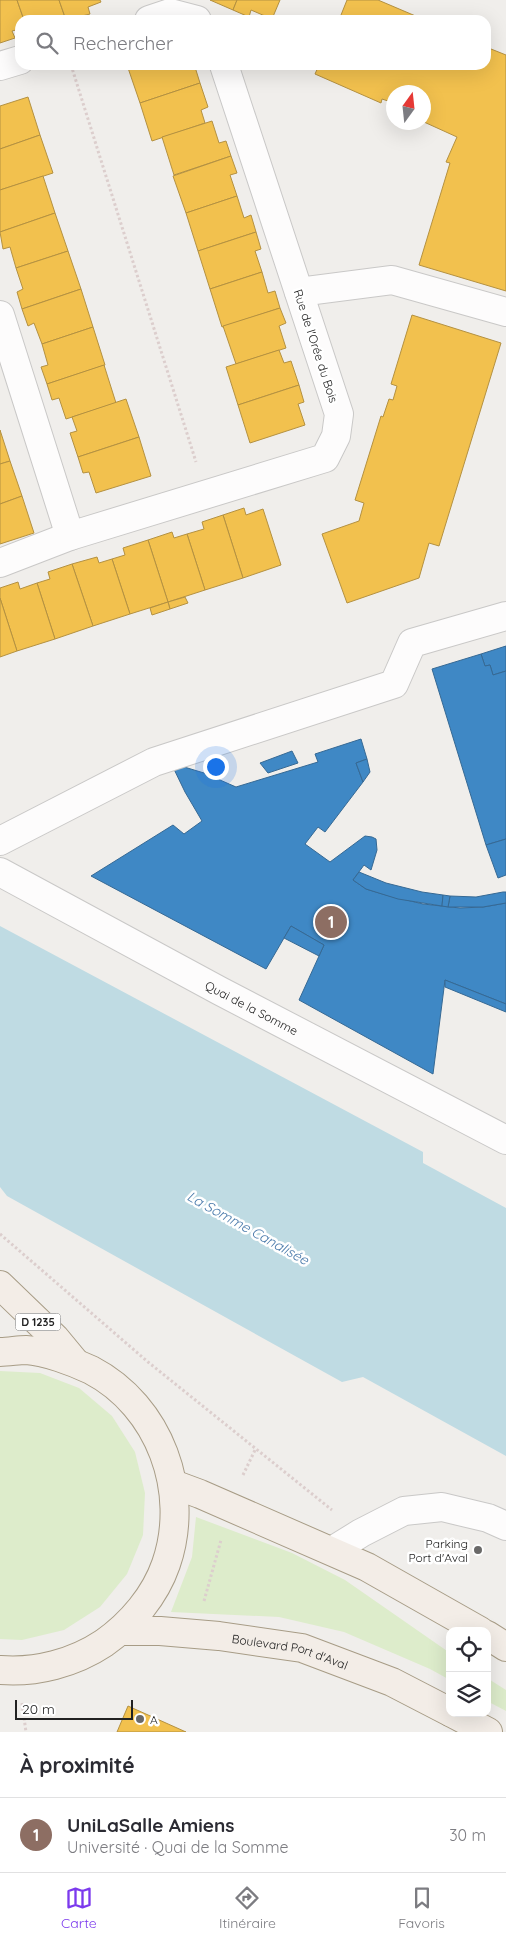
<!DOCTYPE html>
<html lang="fr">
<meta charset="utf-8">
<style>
:root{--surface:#fff;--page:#f2f2f3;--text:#2b2b33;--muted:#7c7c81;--line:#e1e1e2;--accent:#7c3aed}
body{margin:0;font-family:Quicksand,sans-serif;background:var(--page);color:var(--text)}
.controls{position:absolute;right:15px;bottom:15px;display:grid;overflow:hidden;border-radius:10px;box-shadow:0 5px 20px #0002}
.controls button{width:45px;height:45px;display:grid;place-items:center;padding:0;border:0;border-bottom:1px solid var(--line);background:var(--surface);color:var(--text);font:25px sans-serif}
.compass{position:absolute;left:386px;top:85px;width:45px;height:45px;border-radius:50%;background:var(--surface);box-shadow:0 5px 20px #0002;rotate:15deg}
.scale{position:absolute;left:15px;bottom:12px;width:118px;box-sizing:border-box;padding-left:5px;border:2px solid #222;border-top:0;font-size:14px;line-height:18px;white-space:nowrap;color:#222;-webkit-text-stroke:4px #fff;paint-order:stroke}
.you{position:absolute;left:215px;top:766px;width:18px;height:18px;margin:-12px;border:4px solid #fff;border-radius:50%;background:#1a73e8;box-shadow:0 0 0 8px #1a73e833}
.badge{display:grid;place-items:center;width:32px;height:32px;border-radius:50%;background:var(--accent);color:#fff;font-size:16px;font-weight:700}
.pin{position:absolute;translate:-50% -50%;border:2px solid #fff;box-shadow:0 1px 5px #0006}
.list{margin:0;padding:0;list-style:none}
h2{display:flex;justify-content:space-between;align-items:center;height:65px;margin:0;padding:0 20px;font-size:21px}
h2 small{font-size:16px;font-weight:400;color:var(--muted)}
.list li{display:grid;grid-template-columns:32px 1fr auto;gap:15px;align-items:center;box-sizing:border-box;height:75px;padding:0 20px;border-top:1px solid var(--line)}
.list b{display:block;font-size:19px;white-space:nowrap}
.list p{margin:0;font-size:16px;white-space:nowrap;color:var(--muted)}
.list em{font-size:16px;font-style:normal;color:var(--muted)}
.icon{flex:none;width:28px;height:28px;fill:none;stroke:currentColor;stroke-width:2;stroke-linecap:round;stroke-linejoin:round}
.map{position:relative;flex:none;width:506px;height:1732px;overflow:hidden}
.search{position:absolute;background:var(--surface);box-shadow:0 5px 20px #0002;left:15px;right:15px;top:15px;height:55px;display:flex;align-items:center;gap:12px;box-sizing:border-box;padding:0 18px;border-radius:15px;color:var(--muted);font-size:19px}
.sheet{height:140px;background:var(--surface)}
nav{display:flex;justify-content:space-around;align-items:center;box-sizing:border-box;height:70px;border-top:1px solid var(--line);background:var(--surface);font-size:14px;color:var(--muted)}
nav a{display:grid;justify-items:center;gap:2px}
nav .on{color:var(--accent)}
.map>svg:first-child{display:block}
</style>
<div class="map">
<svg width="506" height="1732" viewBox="0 0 506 1732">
<rect width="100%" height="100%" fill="#f0eeeb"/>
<g fill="#ddeccb">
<path d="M0 1371 40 1373 79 1388 112 1416 135 1452 145 1493 143 1535 127 1574 100 1607 64 1630 22 1640 0 1639Z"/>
<path d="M196 1517 292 1553 345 1580 450 1653V1680L430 1669 344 1632 279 1617 171 1612 192 1557Z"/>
<path d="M487 1678 506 1690V1711L487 1701Z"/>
</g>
<path fill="#bfdbe3" d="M0 926 423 1152V1163L506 1208V1456L363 1377 342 1382 7 1196 0 1187Z"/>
<g fill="#f2c14e" stroke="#b49141">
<path d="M0 0H17L24 20H20V29L12 31 15 38 0 43Z"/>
<path d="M17 0H59L66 20H24Z"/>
<path d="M59 0H100L101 2 88 7 90 14 66 20Z"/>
<path d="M210 0H237L233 10Z"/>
<path d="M237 0H280L272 19 251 10 249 17 233 10Z"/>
<path d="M347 0H378L425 20H339Z"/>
<path d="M486 47 506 55V291L419 265 450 163 446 162 457 137 424 122V92H394V103L382 99 381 103 315 74 319 65H486Z"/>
<path d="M127 65H187L189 68 195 67 200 83 140 103Z"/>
<path d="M200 83 208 107 201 110 205 123 152 141 140 103Z"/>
<path d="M28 97 40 135 0 149V106Z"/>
<path d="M212 121 219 143 226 141 231 156 174 175 162 137Z"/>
<path d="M40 135 53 173 0 190V149Z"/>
<path d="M231 156 237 173 230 175 237 196 186 213 173 176Z"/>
<path d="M43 176 55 213 0 232V190Z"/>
<path d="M237 196 244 218 251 215 256 232 198 251 186 213Z"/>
<path d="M55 213 68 251 16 268 10 247 3 249 0 232Z"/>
<path d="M256 232 261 249 255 251 262 272 210 289 198 251Z"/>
<path d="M68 251 81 289 22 309 17 292 23 289 16 268Z"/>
<path d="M262 272 268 293 275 291 280 308 222 327 210 289Z"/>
<path d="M81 289 93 327 42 344 34 323 28 326 22 309Z"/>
<path d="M280 308 286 323 279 326 286 348 236 364 223 326Z"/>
<path d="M412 315 501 343 439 546 429 543 419 578 347 603 322 534 359 521 364 503 355 500 381 416 383 417 389 399 393 400 397 386 391 384Z"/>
<path d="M93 327 105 365 47 384 41 367 48 365 42 344Z"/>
<path d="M279 350 284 363 291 361 299 385 238 405 226 367Z"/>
<path d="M104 365 116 403 66 419 59 398 52 400 47 384Z"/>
<path d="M299 385 304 402 298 404 305 425 250 443 238 405Z"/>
<path d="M126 399 139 437 78 457 70 433 77 431 72 417Z"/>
<path d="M0 430 10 461 0 464Z"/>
<path d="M139 437 151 476 96 493 89 472 83 473 78 457Z"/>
<path d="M10 461 22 496 0 504V464Z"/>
<path d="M22 496 34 533 0 544V504Z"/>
<path d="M244 508 246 515 263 509 281 565 243 578 223 515Z"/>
<path d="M223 515 243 578 205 590 187 534 204 529 202 522Z"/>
<path d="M172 532 174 538 187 534 205 590 168 602 148 540Z"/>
<path d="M148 540 168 602 130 614 112 559 125 555 123 548Z"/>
<path d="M97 557 99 563 112 559 130 614 93 626 72 564Z"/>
<path d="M72 564 93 626 55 639 37 583 50 579 48 572Z"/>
<path d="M18 582 20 589 37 583 55 639 17 651 0 598V588Z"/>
<path d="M185 597 188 603 170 609 168 602Z"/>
<path d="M0 598 17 651 0 657Z"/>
<path d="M168 602 170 609 152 615 150 608Z"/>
<path d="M128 1706 186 1732H117Z"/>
</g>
<g fill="#3f88c5" stroke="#366994">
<path d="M506 646V671L493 675 490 665 485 666 481 654Z"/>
<path d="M481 654 485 666 490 665 493 675 506 671V839L486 845 432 669Z"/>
<path d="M361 739 367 759 356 763 363 782 325 832 318 827 305 844 330 862 365 836 372 837 376 839 377 850 371 870 364 865 353 880 366 889 386 895 423 904 460 908 483 907 506 903V1004L445 980 433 1074 299 1000 324 945 291 926 266 969 91 876 173 825 184 834 202 821 185 792 171 763 204 773 236 787 318 762 315 754Z"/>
<path d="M292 751 298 763 268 773 260 763Z"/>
<path d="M367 759 370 772 363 782 356 763Z"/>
<path d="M506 839V875L498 878 486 845Z"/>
<path d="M359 872 386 883 422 892 443 895 442 906 398 899 366 889 353 880Z"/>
<path d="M503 892H506V903L483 907H448L450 896 476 897Z"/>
<path d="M443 895 450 896 448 907 442 906Z"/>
<path d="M291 926 324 945 319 956 284 938Z"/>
<path d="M445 980 506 1004V1012L445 987Z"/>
</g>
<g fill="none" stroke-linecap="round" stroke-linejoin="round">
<g stroke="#c9c8c7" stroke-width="30">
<g id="minor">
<path d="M149 20 170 13 197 20"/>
<path d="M0 66 20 60"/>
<path d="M299 292 392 280 506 312"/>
<path d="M0 315 70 536"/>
<path d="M0 563 70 536 325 458 336 436 339 414 224 65"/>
<path d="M0 841 154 762 394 684 412 643 506 616"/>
<path id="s1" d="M0 872 220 991 506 1140"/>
<path d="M332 1551 361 1533 404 1511 442 1507 488 1518 506 1526"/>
</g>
</g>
<g stroke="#a79c86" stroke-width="30">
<g id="major">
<path d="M0 1285 55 1338 74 1361"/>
<path d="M0 1352C9 1352 18 1350 26 1350 45 1351 74 1362 91 1370 160 1406 191 1492 166 1564 155 1596 131 1624 104 1643 74 1663 36 1673 0 1670"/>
<path d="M173 1484 200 1494 367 1567 480 1631"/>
<path id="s2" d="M121 1631H160L219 1636 302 1648 392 1682 450 1712"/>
<path d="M487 1635 506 1647"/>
<path d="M452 1713 488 1732"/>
</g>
</g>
<g stroke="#dccecd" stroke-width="3" stroke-dasharray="2.5 2.5" stroke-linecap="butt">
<path d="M71 65 196 462"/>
<path d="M0 1234 148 1362 332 1510"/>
<path d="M243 1475 256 1448"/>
<path d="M204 1601 221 1540"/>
<path d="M22 1703 26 1732"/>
</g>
<use href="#minor" stroke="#fdfcfc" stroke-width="28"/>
<use href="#major" stroke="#f3ede7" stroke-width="28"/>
</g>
<g fill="#6a6968" stroke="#fff" stroke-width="2">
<circle cx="478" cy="1550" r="5"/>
<circle cx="140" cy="1719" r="5"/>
</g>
<g text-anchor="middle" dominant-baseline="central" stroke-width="5" stroke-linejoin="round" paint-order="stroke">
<rect fill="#fff" stroke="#646464" stroke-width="1" x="15.5" y="1313.5" width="45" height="17" rx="4"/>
<g font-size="11" font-weight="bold" fill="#222">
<text x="38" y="1322">D 1235</text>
</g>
<g font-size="12" fill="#222" stroke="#fff">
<text transform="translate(316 346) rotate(72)">Rue de l'Orée du Bois</text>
<text stroke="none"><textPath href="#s1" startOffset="286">Quai de la Somme</textPath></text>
<text stroke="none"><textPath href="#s2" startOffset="171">Boulevard Port d'Aval</textPath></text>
</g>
<g font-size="12" fill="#222" stroke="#fff" text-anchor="end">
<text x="468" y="1543">Parking<tspan x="468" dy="14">Port d'Aval</tspan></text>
<text x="150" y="1719" text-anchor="start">A</text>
</g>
<g font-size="14" font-style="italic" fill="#4a7aab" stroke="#fff">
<text transform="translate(248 1228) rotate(29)">La Somme Canalisée</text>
</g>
</g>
</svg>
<div class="controls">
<button><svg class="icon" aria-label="locate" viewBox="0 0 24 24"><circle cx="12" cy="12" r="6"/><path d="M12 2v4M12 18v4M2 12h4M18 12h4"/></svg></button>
<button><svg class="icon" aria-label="layers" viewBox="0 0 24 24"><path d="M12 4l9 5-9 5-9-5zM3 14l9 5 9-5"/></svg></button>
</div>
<svg class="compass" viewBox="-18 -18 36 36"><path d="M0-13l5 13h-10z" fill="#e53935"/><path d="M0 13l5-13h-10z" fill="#7c7c81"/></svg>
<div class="scale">20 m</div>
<div class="you"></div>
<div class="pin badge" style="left:331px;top:922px;background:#8d6e63">1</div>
<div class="search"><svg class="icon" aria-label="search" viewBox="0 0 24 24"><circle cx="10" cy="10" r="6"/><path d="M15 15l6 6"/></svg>Rechercher</div>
</div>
<section class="sheet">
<h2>À proximité<small></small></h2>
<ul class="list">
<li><span class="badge" style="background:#8d6e63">1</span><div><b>UniLaSalle Amiens</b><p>Université · Quai de la Somme</p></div><em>30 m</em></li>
</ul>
</section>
<nav>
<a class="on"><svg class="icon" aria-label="map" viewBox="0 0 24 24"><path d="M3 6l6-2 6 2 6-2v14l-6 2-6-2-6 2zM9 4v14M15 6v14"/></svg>Carte</a>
<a><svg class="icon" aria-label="directions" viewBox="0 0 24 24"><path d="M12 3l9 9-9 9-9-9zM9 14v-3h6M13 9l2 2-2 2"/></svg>Itinéraire</a>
<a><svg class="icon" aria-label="saved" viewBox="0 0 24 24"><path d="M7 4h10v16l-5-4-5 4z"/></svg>Favoris</a>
</nav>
